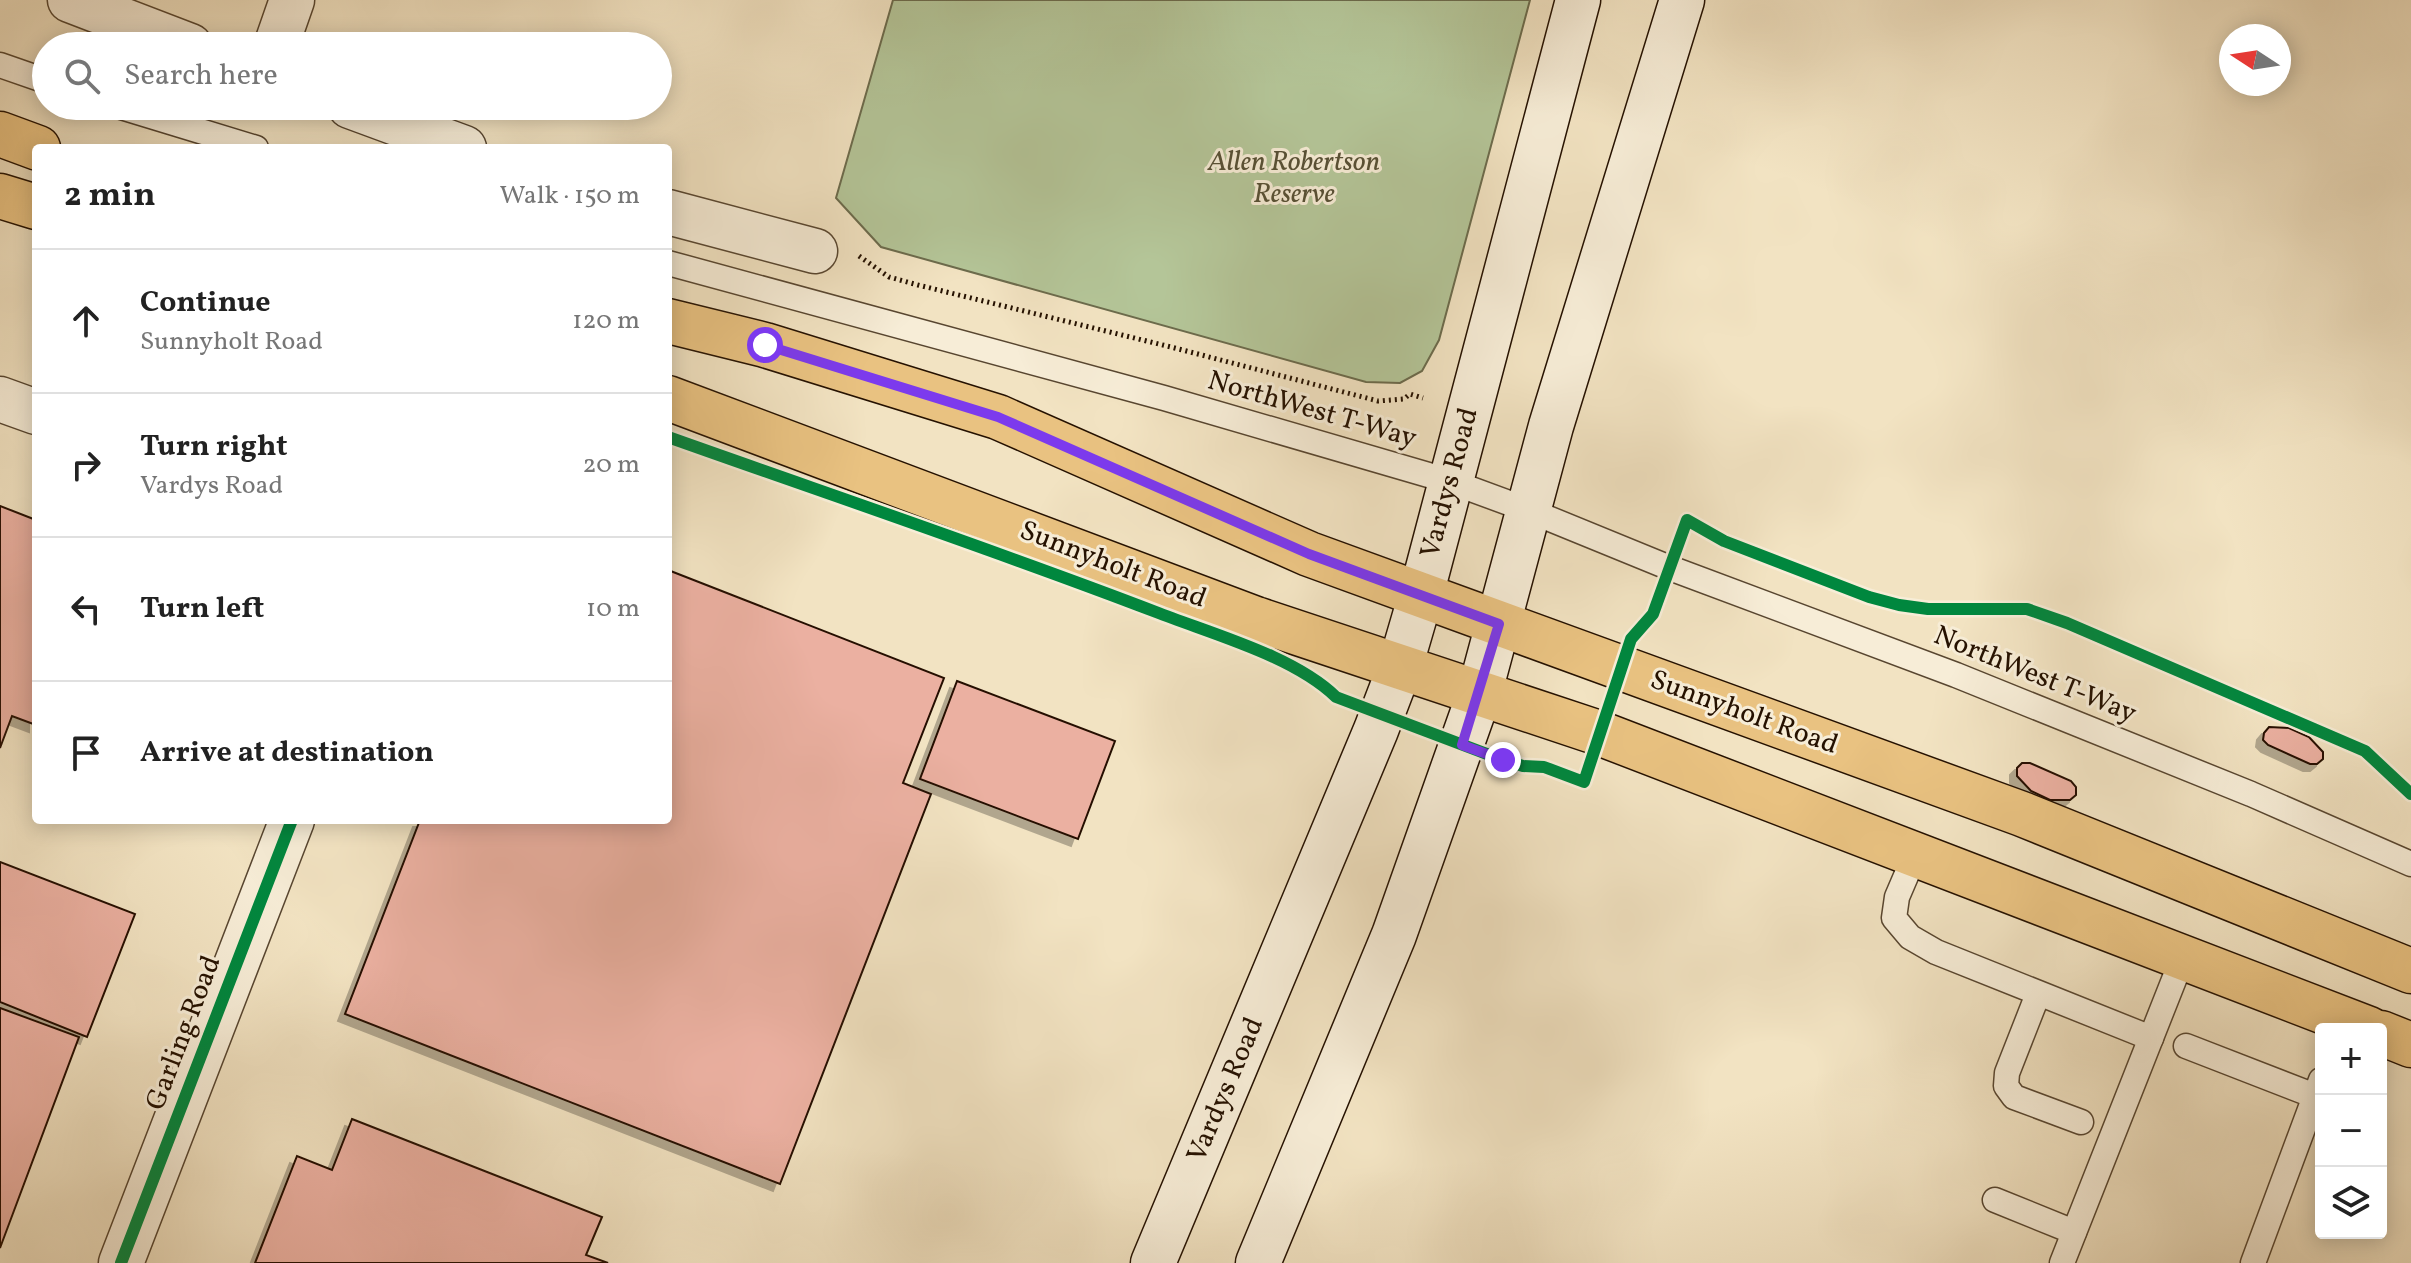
<!DOCTYPE html>
<meta charset="utf-8">
<style>
:root{--surface:#fff;--page:#f2f2f2;--text:#222;--muted:#767676;--line:#e0e0e0}
body{margin:0;font-family:Vollkorn,serif;background:var(--page);color:var(--text)}
.controls{position:absolute;right:24px;bottom:24px;display:grid;overflow:hidden;border-radius:8px;box-shadow:0 4px 20px #0003}
.controls button{width:72px;height:72px;display:grid;place-items:center;padding:0;border:0;border-bottom:2px solid var(--line);background:var(--surface);color:var(--text);font:40px sans-serif}
.compass{position:absolute;left:2219px;top:24px;width:72px;height:72px;border-radius:50%;background:var(--surface);box-shadow:0 4px 20px #0003;rotate:282deg}
.stop{position:absolute;width:24px;height:24px;margin:-18px;border:6px solid #7c3aed;border-radius:50%;background:#fff}
.stop.end{background:#7c3aed;border-color:#fff;box-shadow:0 2px 8px #0008}
.list{margin:0;padding:0;list-style:none}
h2{display:flex;justify-content:space-between;align-items:center;height:104px;margin:0;padding:0 32px;font-size:34px}
h2 small{font-size:26px;font-weight:400;color:var(--muted)}
.list li{display:grid;grid-template-columns:52px 1fr auto;gap:24px;align-items:center;box-sizing:border-box;height:144px;padding:0 32px;border-top:2px solid var(--line)}
.list b{display:block;font-size:30px;white-space:nowrap}
.list p{margin:0;font-size:26px;white-space:nowrap;color:var(--muted)}
.list em{font-size:26px;font-style:normal;color:var(--muted)}
.icon{flex:none;width:44px;height:44px;fill:none;stroke:currentColor;stroke-width:2;stroke-linecap:round;stroke-linejoin:round}
.map{position:relative;flex:none;width:2411px;height:1263px;overflow:hidden}
.search{position:absolute;background:var(--surface);box-shadow:0 4px 20px #0003;left:32px;top:32px;width:640px;height:88px;display:flex;align-items:center;gap:20px;box-sizing:border-box;padding:0 28px;border-radius:44px;color:var(--muted);font-size:30px}
.panel{position:absolute;background:var(--surface);box-shadow:0 4px 20px #0003;left:32px;top:144px;width:640px;height:680px;border-radius:8px}
.map>svg:first-child{display:block}
</style>
<div class="map">
<svg width="2411" height="1263" viewBox="0 0 2411 1263">
<defs>
<filter id="shadow"><feDropShadow dx="-7" dy="7" stdDeviation="0" flood-color="#0004"/></filter>
</defs>
<rect width="100%" height="100%" fill="#f2e3c2"/>
<filter id="stains"><feTurbulence type="fractalNoise" baseFrequency=".0025" numOctaves="4"/><feColorMatrix values="0 0 0 0 .2 0 0 0 0 .09 0 0 0 0 .02 0 0 0 .5 -.17"/></filter>
<radialGradient id="worn" r=".72"><stop offset=".6" stop-color="#630" stop-opacity="0"/><stop offset="1" stop-color="#630" stop-opacity=".3"/></radialGradient>
<path fill="#b4c598" stroke="#6c6b4c" stroke-width="2" d="M893 0H1530L1439 340 1422 371 1400 383 1366 382 881 247 836 198Z"/>
<g fill="#ebb0a1" stroke="#251100" stroke-width="2" filter="url(#shadow)">
<path d="M0 506 36 520V725L12 716 0 748Z"/>
<path d="M668 570 944 678 903 783 931 794 780 1184 345 1014 420 820H668Z"/>
<path d="M957 681 1115 741 1078 839 920 779Z"/>
<path d="M2269 727 2289 728 2309 737 2323 752V759L2317 764H2310L2268 745 2263 740 2264 733Z"/>
<path d="M2022 763H2030L2071 781 2076 787V795L2070 800H2050L2031 791 2017 776V768Z"/>
<path d="M0 862 135 914 87 1037 0 1002Z"/>
<path d="M0 1008 79 1037 0 1248Z"/>
<path d="M352 1119 602 1217 586 1255 608 1263H255L297 1156 332 1170Z"/>
</g>
<g fill="none" stroke-linecap="round" stroke-linejoin="round">
<g stroke="#584630" stroke-width="27">
<g id="lane">
<path d="M0 65 46 81"/>
<path d="M118 106 256 148"/>
<path d="M668 263 1164 398 1449 481 1528 510 1670 568 1956 675 2251 794 2411 864"/>
<path d="M1915 855 1897 897 1894 918 1910 937 1936 952 2151 1038"/>
<path d="M2038 994 2007 1073 2006 1086 2014 1097 2081 1122"/>
<path d="M2186 1046 2315 1096"/>
<path d="M1995 1200 2074 1232"/>
<path d="M2062 1263 2183 957"/>
<path d="M2253 1263 2321 1080"/>
</g>
</g>
<g stroke="#584630" stroke-width="47">
<g id="street">
<path d="M70 0 190 46"/>
<path d="M276 46 292 0"/>
<path d="M350 106 464 148"/>
<path d="M668 212 815 251"/>
<path d="M0 399 36 412"/>
<path d="M121 1263 292 820"/>
</g>
</g>
<g stroke="#251100" stroke-width="47">
<g id="secondary">
<path d="M1153 1263 1376 730 1400 667 1421 595 1578 0"/>
<path d="M1258 1263 1394 935 1479 695 1551 426 1682 0"/>
</g>
</g>
<g stroke="#251100" stroke-width="47">
<g id="primary">
<path d="M0 134 38 148"/>
<path d="M0 196 36 207"/>
<path d="M668 321 765 345 998 417 1309 554 2022 814 2411 971"/>
<path d="M668 398 1256 619 1599 733 2369 1029"/>
<path d="M2381 1033 2411 1045"/>
</g>
</g>
<path stroke="#251100" stroke-width="5" stroke-dasharray="2 4" stroke-linecap="butt" d="M859 256 889 277 918 285 1171 347 1378 401 1404 399 1410 394 1423 398"/>
<use href="#lane" stroke="#f7edd7" stroke-width="24"/>
<use href="#street" stroke="#f7edd7" stroke-width="44"/>
<use href="#secondary" stroke="#f7edd7" stroke-width="44"/>
<use href="#primary" stroke="#e9c281" stroke-width="44"/>
<g stroke="#f7edd7" stroke-width="17">
<g id="cycleway">
<path d="M668 437C831 495 995 550 1156 612 1212 634 1294 656 1336 697L1503 760 1523 766 1544 767 1584 782 1631 639 1653 614 1687 520 1724 541 1869 597 1899 605 1928 609H2027L2067 623 2365 751 2411 794"/>
<path d="M121 1263 292 820"/>
</g>
</g>
<use href="#cycleway" stroke="#00873e" stroke-width="12"/>
</g>
<g fill="none" stroke-linecap="round" stroke-linejoin="round">
<path stroke="#7c3aed" stroke-width="10" d="M765 345 998 417 1309 554 1499 624 1462 745 1503 760"/>
</g>
<g text-anchor="middle" dominant-baseline="central" stroke-width="6" stroke-linejoin="round" paint-order="stroke">
<g font-size="28" font-style="italic" fill="#575035" stroke="#f7edd7">
<text x="1294" y="162">Allen Robertson<tspan x="1294" dy="32">Reserve</tspan></text>
</g>
<g font-size="28" fill="#251100" stroke="#f7edd7">
<text transform="translate(1312 410) rotate(16)">NorthWest T-Way</text>
<text transform="translate(1450 483) rotate(-75)">Vardys Road</text>
<text transform="translate(1113 565) rotate(21)">Sunnyholt Road</text>
<text transform="translate(2035 675) rotate(22)">NorthWest T-Way</text>
<text transform="translate(1744 713) rotate(20)">Sunnyholt Road</text>
<text transform="translate(184 1033) rotate(-69)">Garling Road</text>
<text transform="translate(1226 1090) rotate(-67)">Vardys Road</text>
</g>
</g>
<rect width="100%" height="100%" filter="url(#stains)"/>
<rect width="100%" height="100%" fill="url(#worn)"/>
</svg>
<div class="controls">
<button>+</button>
<button>−</button>
<button><svg class="icon" aria-label="layers" viewBox="0 0 24 24"><path d="M12 4l9 5-9 5-9-5zM3 14l9 5 9-5"/></svg></button>
</div>
<svg class="compass" viewBox="-18 -18 36 36"><path d="M0-13l5 13h-10z" fill="#e53935"/><path d="M0 13l5-13h-10z" fill="#767676"/></svg>
<div class="stop" style="left:765px;top:345px"></div>
<div class="stop end" style="left:1503px;top:760px"></div>
<div class="search"><svg class="icon" aria-label="search" viewBox="0 0 24 24"><circle cx="10" cy="10" r="6"/><path d="M15 15l6 6"/></svg>Search here</div>
<section class="panel">
<h2>2 min<small>Walk · 150 m</small></h2>
<ul class="list">
<li><svg class="icon" aria-label="ahead" viewBox="0 0 24 24"><path d="M12 20V5M6 11l6-6 6 6"/></svg><div><b>Continue</b><p>Sunnyholt Road</p></div><em>120 m</em></li>
<li><svg class="icon" aria-label="right" viewBox="0 0 24 24"><path d="M7 20v-9h11M14 6l5 5-5 5"/></svg><div><b>Turn right</b><p>Vardys Road</p></div><em>20 m</em></li>
<li><svg class="icon" aria-label="left" viewBox="0 0 24 24"><path d="M17 20v-9H6M10 6l-5 5 5 5"/></svg><div><b>Turn left</b></div><em>10 m</em></li>
<li><svg class="icon" aria-label="arrive" viewBox="0 0 24 24"><path d="M6 21V4h12l-3 4 3 4H6"/></svg><div><b>Arrive at destination</b></div></li>
</ul>
</section>
</div>
